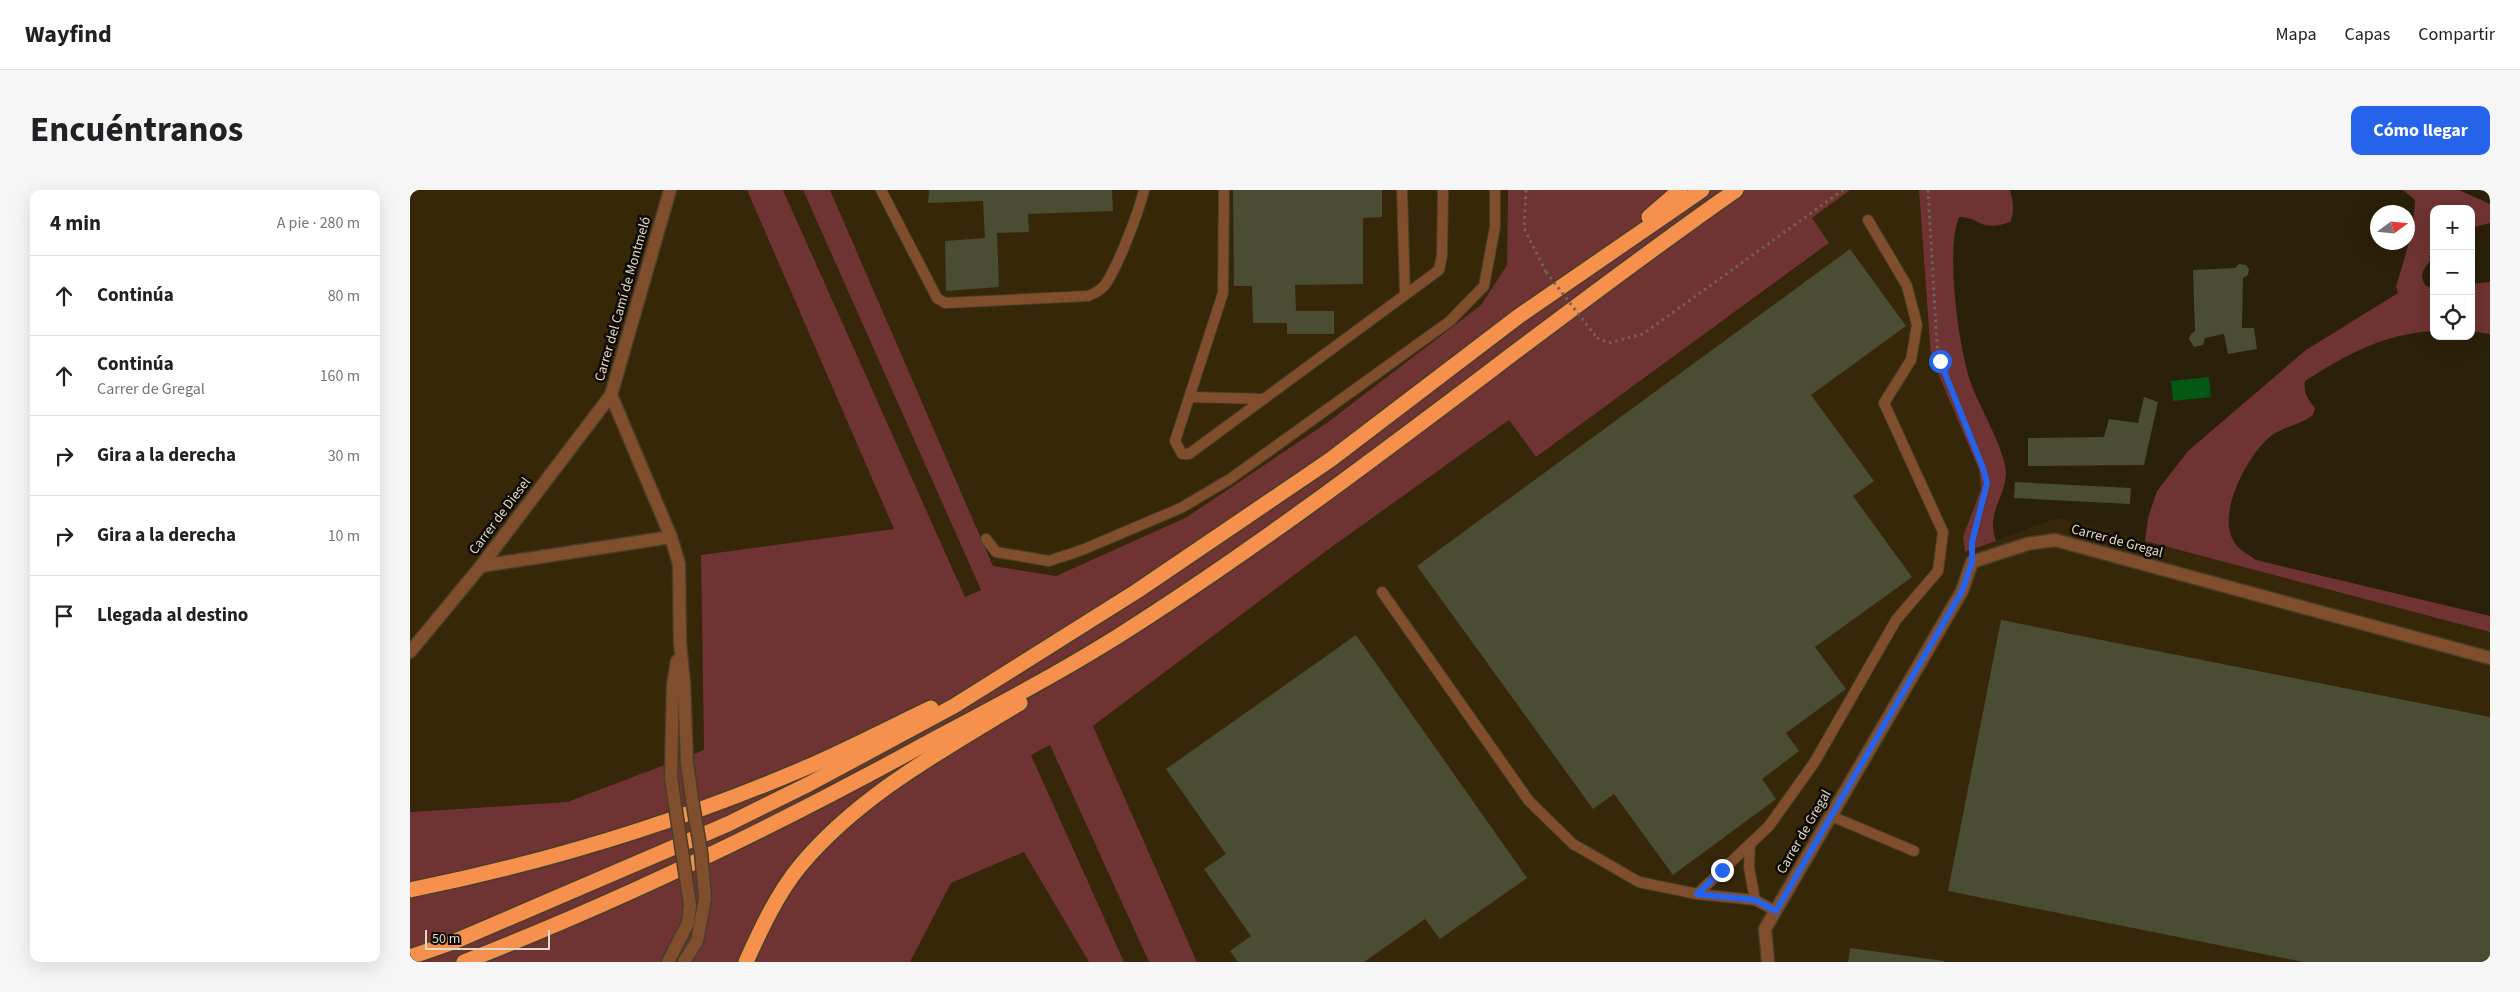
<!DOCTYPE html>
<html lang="es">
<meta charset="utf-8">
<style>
:root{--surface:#fff;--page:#f6f6f6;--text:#202124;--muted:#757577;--line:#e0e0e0;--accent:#2563eb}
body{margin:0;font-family:"Source Sans 3",sans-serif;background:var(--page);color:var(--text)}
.controls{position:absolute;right:15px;top:15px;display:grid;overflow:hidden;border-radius:10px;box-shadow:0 5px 20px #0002}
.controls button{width:45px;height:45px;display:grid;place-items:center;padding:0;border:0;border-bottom:1px solid var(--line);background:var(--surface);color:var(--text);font:25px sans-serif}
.compass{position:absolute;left:1960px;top:15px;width:45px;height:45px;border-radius:50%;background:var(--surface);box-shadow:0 5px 20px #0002;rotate:75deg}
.scale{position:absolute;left:15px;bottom:12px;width:125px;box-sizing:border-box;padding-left:5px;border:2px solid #e1d9cc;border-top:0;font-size:14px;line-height:18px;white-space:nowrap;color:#e1d9cc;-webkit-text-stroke:4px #0f0b03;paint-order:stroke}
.stop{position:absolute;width:15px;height:15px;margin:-11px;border:4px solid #2563eb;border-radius:50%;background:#fff}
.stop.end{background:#2563eb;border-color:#fff;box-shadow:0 1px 5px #0008}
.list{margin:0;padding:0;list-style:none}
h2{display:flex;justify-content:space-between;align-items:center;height:65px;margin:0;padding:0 20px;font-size:21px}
h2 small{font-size:16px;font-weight:400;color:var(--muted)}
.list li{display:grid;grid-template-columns:32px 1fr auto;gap:15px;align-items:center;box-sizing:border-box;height:80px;padding:0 20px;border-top:1px solid var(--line)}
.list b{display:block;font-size:19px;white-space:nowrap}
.list p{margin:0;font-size:16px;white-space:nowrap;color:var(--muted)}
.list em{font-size:16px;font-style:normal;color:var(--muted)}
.icon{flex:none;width:28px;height:28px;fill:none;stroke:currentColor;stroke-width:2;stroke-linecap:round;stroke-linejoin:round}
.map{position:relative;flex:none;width:2080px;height:772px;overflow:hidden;border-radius:10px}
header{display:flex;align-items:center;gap:30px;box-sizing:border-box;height:70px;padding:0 25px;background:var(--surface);border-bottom:1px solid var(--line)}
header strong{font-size:24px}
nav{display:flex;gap:28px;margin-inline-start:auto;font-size:18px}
.intro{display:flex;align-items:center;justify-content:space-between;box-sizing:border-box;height:120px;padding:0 30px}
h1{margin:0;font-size:35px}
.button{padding:12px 22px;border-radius:10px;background:var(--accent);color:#fff;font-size:18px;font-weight:700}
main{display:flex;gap:30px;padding:0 30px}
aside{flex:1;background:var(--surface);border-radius:10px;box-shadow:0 5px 20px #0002}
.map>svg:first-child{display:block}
</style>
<header>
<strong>Wayfind</strong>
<nav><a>Mapa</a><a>Capas</a><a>Compartir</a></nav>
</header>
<div class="intro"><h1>Encuéntranos</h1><a class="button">Cómo llegar</a></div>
<main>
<aside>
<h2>4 min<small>A pie · 280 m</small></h2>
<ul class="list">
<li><svg class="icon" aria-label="ahead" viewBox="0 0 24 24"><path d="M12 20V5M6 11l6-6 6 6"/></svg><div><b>Continúa</b></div><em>80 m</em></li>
<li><svg class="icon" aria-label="ahead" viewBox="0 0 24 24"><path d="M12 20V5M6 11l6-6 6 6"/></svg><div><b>Continúa</b><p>Carrer de Gregal</p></div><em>160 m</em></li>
<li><svg class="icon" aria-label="right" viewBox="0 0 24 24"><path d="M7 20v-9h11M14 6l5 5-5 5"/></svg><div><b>Gira a la derecha</b></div><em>30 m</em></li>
<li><svg class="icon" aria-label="right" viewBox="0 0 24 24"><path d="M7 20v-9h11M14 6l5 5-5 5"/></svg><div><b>Gira a la derecha</b></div><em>10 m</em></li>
<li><svg class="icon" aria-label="arrive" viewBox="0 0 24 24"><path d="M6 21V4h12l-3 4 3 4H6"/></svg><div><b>Llegada al destino</b></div></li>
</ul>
</aside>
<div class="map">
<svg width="2080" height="772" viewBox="0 0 2080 772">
<rect width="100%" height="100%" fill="#2b2009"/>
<g fill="#352708">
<path d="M0 0H337L485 339 292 365 294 560 157 612 0 622Z"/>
<path d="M373 0H393L571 400 555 407Z"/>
<path d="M420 0H1098L1097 75 1071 115 918 232 777 327 646 386 583 376Z"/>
<path d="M1440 0H1509L1521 167 1569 280 1571 299 1553 347 1556 361 1648 328 2080 442V772H787L683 536 919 359 1099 230 1126 267 1419 54 1402 28Z"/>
<path d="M640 555 739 772H714L621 565Z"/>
<path d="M614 662 679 772H500L541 693Z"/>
</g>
<g fill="#6f3333">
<path d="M337 0H373L555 407 571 400 393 0H420L583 376 646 386 777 327 918 232 1071 115 1097 75 1098 0H1440L1402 28 1419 53 1126 267 1099 230 919 359 683 536 787 772H739L640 555 621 565 714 772H679L614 662 541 693 500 772H0V622L157 612 294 560 291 365 484 339Z"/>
<path d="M1509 0H1600C1603 11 1605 21 1600 32 1568 43 1572 27 1549 27 1535 61 1549 162 1562 196 1570 218 1597 263 1596 285 1594 309 1576 324 1586 351L1555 362 1553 347 1571 299 1569 280 1521 167Z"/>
<path d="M1993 0H2049L2080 14V33L2061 38V19H2024C2024 32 2027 49 2024 62 2021 75 2005 81 2016 96L2024 98V141C1976 143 1935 165 1895 191 1893 203 1898 209 1905 218L1903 225C1891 235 1875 236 1862 245 1839 263 1807 321 1823 350 1827 359 1838 364 1846 370L2080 426V442L1735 351 1738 328 1747 301 1778 261 1896 160 1988 103 1986 96C1995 68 2004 39 2005 10Z"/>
<path d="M2080 92V144L2061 141V94Z"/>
</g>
<path fill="#045814" d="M1799 187 1801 207 1763 211 1761 191Z"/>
<g fill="#4a4d34">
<path d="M519 0H702L703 21 618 24 619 42 587 43 589 97 536 101 535 51 575 48 573 11 518 13Z"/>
<path d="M823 0H972V27L953 28V94L885 95 886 121H924V144H877V133H843L842 96H824Z"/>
<path d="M1440 59 1496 136 1401 205 1464 291 1443 306 1502 387 1405 457 1436 499 1376 543 1389 561 1352 589 1366 609 1263 685 1204 604 1183 619 1007 376Z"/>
<path d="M1829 74 1836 75 1839 79 1838 85 1833 88 1832 138H1844L1847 159 1818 164 1814 144 1795 148 1793 155 1784 157 1779 149 1781 144 1785 141 1783 80 1825 78Z"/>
<path d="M1734 207 1748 212 1734 275 1618 276V248L1694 247 1699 229 1728 233Z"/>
<path d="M1605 292 1721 298 1720 314 1604 308Z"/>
<path d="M1591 430 2080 527V772H1893L1538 701Z"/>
<path d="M946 445 1117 688 1030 749 1015 729 954 772H828L820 761 841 746 794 679 816 664 756 579Z"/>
<path d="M1440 758 1534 771V772H1438Z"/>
</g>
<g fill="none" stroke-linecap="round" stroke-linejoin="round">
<g stroke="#483e28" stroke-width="12">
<g id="service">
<path d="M471 0 527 108 535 113 678 106C686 103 693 99 697 92 710 71 728 24 734 0"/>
<path d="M814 0 813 103 765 251 772 264H779L1029 80 1032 65 1033 0"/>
<path d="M992 0 995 105"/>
<path d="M780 207 854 209"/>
<path d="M576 349 586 362 639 371 672 360 771 318 820 289 1040 131 1074 96 1085 37V0"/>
<path d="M972 402 1119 611 1163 654 1229 692 1287 704 1359 636 1404 573 1486 430 1528 381 1533 342 1474 213 1501 170 1507 135 1497 96 1458 30"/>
<path d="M1421 626 1504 661"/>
<path d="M1340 654 1339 677 1345 710"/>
<path d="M1287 704 1345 710 1366 721"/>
</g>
</g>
<g stroke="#483e28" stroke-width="15">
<g id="minor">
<path d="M260 0 201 205 261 347 269 374 270 453 274 493 277 573 282 609"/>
<path d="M71 376 261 347"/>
<path d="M0 462 71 376 201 205"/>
<path d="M261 588 263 495 267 471"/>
<path d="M258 772 278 733 280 715"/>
<path d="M274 772 287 751 295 709"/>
<path d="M1358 772 1355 739 1552 401 1562 372 1617 354 1645 350 2080 468"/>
</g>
</g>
<g stroke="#483e28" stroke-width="18">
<g id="motorway">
<path d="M1239 27 1270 0"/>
<path d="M0 700C134 673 269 632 395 578 437 560 479 538 521 518"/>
<path d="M0 767 41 753 318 634 399 594 544 516 727 401 920 270 1109 126 1292 0"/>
<path d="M54 772C213 710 366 636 515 554 579 520 644 486 705 448 921 312 1117 146 1326 0"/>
<path d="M336 772C351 739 367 704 390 676 449 605 533 560 610 513"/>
</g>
</g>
<g stroke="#6e6450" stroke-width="3" stroke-dasharray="2.5 4" stroke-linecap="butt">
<path d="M1116 0 1114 38 1136 82"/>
<path d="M1518 0 1527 155 1530 171 1573 278 1577 293 1562 358"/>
<path d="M1187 148 1199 153 1233 144 1433 0"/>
</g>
<use href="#service" stroke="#814e2d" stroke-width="10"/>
<use href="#minor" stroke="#814e2d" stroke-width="12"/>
<use href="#motorway" stroke="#f5914d" stroke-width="15"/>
<g stroke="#483e28" stroke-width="15" stroke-linecap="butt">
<g id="minor-bridge">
<path d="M261 588 280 715"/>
<path d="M282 609 291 662 295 709"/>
</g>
</g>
<path stroke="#6e6450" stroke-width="3" stroke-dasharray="2.5 4" stroke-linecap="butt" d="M1136 82 1187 148"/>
<use href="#minor-bridge" stroke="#814e2d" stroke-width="12"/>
</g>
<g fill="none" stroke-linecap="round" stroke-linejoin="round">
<path stroke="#2563eb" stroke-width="6" d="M1312 680 1287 704 1345 710 1366 721 1552 401 1562 372V352L1577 293 1573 278 1530 171"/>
</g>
<g text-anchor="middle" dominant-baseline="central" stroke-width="5" stroke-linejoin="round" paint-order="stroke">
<g font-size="14" fill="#e1d9cc" stroke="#0f0b03">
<text transform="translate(213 109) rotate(-74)">Carrer del Camí de Montmeló</text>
<text transform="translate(90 326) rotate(-53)">Carrer de Diesel</text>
<text transform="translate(1707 351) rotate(15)">Carrer de Gregal</text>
<text transform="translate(1394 642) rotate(-60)">Carrer de Gregal</text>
</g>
</g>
</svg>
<div class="controls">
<button>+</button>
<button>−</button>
<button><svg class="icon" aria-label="locate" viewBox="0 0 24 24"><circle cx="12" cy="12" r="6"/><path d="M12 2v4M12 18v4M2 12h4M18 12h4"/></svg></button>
</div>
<svg class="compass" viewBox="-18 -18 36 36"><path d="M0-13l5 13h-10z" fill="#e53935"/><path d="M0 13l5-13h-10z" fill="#757577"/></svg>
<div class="scale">50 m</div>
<div class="stop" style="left:1530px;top:171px"></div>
<div class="stop end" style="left:1312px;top:680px"></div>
</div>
</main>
